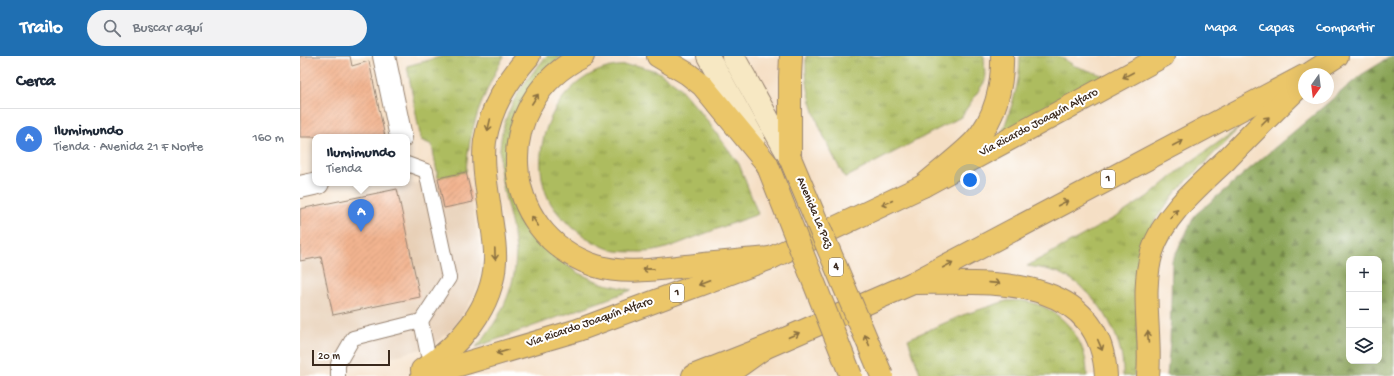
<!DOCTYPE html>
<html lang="es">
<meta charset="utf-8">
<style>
:root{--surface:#fff;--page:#f2f2f3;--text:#1f2937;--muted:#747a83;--line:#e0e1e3;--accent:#1f6fb2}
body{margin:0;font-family:"Gochi Hand",sans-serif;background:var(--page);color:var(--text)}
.controls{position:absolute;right:12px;bottom:12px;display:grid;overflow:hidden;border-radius:8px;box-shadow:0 4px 16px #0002}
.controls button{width:36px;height:36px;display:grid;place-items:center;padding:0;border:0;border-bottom:1px solid var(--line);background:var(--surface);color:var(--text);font:20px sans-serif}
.compass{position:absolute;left:998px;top:12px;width:36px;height:36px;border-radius:50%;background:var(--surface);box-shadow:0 4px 16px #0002;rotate:194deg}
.scale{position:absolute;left:12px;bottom:10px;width:78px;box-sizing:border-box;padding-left:4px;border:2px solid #3b2a1e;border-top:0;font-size:11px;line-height:14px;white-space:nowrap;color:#3b2a1e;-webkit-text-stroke:3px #fff;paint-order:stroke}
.you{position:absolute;left:670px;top:124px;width:14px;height:14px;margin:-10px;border:3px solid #fff;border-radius:50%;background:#1a73e8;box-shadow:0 0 0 6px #1a73e833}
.badge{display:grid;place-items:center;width:26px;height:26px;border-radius:50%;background:var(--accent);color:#fff;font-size:13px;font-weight:700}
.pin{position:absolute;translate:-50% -33px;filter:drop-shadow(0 1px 2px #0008)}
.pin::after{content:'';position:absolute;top:21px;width:14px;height:12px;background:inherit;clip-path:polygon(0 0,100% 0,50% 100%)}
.popup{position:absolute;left:12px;top:78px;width:98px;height:52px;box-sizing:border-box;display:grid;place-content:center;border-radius:8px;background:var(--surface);filter:drop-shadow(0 1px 3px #0005);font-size:13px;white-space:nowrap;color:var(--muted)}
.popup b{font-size:15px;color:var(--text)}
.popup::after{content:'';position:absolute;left:50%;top:100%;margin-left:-8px;border:8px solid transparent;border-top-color:var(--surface)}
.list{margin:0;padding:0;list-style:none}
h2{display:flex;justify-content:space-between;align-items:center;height:52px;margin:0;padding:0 16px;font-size:17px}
h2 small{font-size:13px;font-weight:400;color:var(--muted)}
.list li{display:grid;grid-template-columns:26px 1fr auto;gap:12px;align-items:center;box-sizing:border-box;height:60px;padding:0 16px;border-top:1px solid var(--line)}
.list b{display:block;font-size:15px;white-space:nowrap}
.list p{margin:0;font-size:13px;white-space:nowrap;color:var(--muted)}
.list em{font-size:13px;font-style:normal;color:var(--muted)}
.icon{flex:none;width:22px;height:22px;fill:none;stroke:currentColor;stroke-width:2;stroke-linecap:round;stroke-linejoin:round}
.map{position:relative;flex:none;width:1094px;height:320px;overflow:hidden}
header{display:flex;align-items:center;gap:24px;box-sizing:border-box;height:56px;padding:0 20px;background:var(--accent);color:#fff}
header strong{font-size:19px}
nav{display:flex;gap:22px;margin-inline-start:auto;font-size:14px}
.search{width:280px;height:36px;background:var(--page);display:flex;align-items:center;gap:10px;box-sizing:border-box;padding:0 14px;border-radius:22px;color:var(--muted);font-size:15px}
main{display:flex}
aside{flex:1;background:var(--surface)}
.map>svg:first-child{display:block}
</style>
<header>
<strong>Trailo</strong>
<div class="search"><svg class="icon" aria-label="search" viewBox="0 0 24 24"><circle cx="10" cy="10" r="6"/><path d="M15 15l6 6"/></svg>Buscar aquí</div>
<nav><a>Mapa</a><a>Capas</a><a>Compartir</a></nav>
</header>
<main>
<aside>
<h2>Cerca<small></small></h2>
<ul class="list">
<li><span class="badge" style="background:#3f7fe0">A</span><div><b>Ilumimundo</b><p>Tienda · Avenida 21 F Norte</p></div><em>160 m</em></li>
</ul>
</aside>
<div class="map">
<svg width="1094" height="320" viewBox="0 0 1094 320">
<defs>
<pattern id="grass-tufts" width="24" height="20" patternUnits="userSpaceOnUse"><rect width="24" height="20" fill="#adbc5f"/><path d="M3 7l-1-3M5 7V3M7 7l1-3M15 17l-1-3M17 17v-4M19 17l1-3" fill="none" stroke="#8e994e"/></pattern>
<pattern id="forest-firs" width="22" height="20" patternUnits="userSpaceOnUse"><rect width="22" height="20" fill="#8aa456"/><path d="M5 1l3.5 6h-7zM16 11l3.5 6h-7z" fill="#728647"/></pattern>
<pattern id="building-hatch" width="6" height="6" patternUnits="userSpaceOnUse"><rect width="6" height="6" fill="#f2b490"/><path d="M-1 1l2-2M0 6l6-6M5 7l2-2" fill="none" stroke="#d09b7c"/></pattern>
</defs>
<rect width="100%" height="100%" fill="#fff"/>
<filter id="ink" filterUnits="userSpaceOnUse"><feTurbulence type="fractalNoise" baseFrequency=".025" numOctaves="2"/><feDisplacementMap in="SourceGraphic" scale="8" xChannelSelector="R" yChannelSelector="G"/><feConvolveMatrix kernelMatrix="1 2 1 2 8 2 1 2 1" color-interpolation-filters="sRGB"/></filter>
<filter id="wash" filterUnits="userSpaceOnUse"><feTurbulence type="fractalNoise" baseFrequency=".012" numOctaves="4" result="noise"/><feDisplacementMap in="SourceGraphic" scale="16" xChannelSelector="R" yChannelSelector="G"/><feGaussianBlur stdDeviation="0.9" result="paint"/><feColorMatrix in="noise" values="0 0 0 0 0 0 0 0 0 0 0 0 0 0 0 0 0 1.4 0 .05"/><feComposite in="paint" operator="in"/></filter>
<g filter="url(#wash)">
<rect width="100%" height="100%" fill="#f5dfc5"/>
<path fill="#e7cfb5" d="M166 116 180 195V215L178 230 172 243 153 272 131 291 10 320H0V153Z"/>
<g fill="url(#grass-tufts)" stroke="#74733e">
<path d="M144 0H204C183 39 169 71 166 116L138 122 132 89 121 84 107 10Z"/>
<path d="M247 0H262L250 10 212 68 207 92 208 115 256 201 278 217 301 227 332 234 176 291C201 264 220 224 215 186 210 154 198 125 200 93 202 56 223 26 247 0Z"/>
<path d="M506 0H684L685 25 661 61 545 122C525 85 503 44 506 0Z"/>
<path d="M720 0H759L775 10 811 22 701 80C711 52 720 30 720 0Z"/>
<path d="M335 9 357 15 377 29 403 59 439 108 458 158C436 166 414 174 393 182 377 188 360 196 343 196 335 196 324 196 316 195 291 189 258 164 248 142 226 91 256 23 311 11 319 9 328 10 335 9Z"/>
<path d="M939 72 876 136 855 164 844 190 837 256V300L834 320H823C825 279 795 231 757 216 747 213 736 211 727 210L818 160 853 137 882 112Z"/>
<path d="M706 245C712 245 719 244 725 245 761 251 788 284 787 320H621L608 283 663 259Z"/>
</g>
<path fill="url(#forest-firs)" stroke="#62673a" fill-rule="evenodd" d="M1092 0H1094V318L1092 320H867L870 287 872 205 895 159 1061 19ZM1049 203H1079V305H1049Z"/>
<g id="blocks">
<g fill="url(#building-hatch)">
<path d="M0 0H50L52 10 69 5 85 81H0Z"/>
<path d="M166 116 173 146 144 152 138 122Z"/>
<path d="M97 133 120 241 33 259 21 201 0 205V153Z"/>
</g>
</g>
</g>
<g filter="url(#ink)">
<use href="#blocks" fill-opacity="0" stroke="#988472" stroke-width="1"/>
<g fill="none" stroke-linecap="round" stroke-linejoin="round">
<g stroke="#988472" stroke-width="16">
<g id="lane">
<path d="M121 265 130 309"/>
<path d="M38 320V308L53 282 121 265 149 222 126 115 107 108"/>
</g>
</g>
<g stroke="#988472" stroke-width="24">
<g id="street">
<path d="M84 0 101 81"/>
<path d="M0 131 18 127"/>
</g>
</g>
<g stroke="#988472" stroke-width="24">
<g id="secondary">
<path d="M408 0 454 83"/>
<path d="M433 0 490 102"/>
</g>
</g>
<g stroke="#988472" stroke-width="24">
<g id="primary">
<path d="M1009 18 1037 0"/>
<path d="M122 314C159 290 193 252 195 205 196 188 192 171 190 154 187 132 182 108 185 85 191 51 207 25 229 0"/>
<path d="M122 320 278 274 471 202 623 130 863 0"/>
<path d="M393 320 464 292 613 227 1004 20"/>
</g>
</g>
<g stroke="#988472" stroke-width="24">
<g id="highway">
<path d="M283 0C190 45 196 177 296 210 324 219 358 213 386 210 415 207 443 204 471 202"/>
<path d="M358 0 388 18 402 29 467 108"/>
<path d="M490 102V21L491 0"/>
<path d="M623 130C639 116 658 102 674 86 695 64 703 29 702 0"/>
<path d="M613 227C688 227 800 216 806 320"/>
<path d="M425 320 464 292"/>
<path d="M848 320C852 279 840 237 852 196 863 159 900 129 927 103 952 77 978 51 1004 26"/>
</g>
</g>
<use href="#lane" stroke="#fff" stroke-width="14"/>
<use href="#street" stroke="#fff" stroke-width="22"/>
<use href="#secondary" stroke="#f7e8c3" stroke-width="22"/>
<use href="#primary" stroke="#ebc669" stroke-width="22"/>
<use href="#highway" stroke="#ebc669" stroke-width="22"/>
<g stroke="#988472" stroke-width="24" stroke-linecap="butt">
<g id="highway-bridge">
<path d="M490 102 582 320"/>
<path d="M467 108 551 320"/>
</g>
</g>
<use href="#highway-bridge" stroke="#ebc669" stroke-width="22"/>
</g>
<defs><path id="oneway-shaft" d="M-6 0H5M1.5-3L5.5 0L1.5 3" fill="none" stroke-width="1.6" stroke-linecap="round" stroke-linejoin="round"/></defs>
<g stroke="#8a7040">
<use href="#oneway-shaft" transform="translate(828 19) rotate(152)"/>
<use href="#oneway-shaft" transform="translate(235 43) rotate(-57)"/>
<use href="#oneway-shaft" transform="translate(965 65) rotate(-45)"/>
<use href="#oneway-shaft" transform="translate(189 69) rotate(103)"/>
<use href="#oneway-shaft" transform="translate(878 87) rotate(-28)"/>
<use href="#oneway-shaft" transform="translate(587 147) rotate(155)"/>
<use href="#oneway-shaft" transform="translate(763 147) rotate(-28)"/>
<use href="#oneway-shaft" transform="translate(874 158) rotate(-50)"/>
<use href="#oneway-shaft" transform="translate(235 165) rotate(-124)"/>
<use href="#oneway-shaft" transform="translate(195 198) rotate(88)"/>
<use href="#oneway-shaft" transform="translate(648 209) rotate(-28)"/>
<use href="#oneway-shaft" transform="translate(348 213) rotate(179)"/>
<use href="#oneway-shaft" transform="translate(404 227) rotate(159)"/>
<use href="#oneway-shaft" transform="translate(694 227) rotate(4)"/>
<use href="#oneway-shaft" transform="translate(494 279) rotate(-23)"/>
<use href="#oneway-shaft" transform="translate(848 281) rotate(-94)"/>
<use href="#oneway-shaft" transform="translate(567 284) rotate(-113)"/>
<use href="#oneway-shaft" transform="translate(800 289) rotate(67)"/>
<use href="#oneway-shaft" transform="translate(202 296) rotate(164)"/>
</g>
</g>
<g text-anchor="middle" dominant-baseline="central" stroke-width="4" stroke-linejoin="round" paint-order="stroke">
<g fill="#fff" stroke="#766a62" stroke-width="1">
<rect x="801" y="114" width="14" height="18" rx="3"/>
<rect x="529" y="202" width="14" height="18" rx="3"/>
<rect x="370" y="228" width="14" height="18" rx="3"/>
</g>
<g font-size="11" font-weight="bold" fill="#3b2a1e">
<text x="808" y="123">1</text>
<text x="536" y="211">4</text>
<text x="377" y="237">1</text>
</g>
<g font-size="12" fill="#3b2a1e" stroke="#fff">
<text transform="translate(739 67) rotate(-28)">Vía Ricardo Joaquín Alfaro</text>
<text transform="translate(514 157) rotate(67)">Avenida La Paz</text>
<text transform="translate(290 267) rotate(-19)">Vía Ricardo Joaquín Alfaro</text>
</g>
</g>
</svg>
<div class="controls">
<button>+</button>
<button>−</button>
<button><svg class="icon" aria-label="layers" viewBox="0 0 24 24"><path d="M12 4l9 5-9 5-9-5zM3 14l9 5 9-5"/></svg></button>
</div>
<svg class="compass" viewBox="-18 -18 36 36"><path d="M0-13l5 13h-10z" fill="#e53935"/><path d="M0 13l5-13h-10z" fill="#747a83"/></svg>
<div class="scale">20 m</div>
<div class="you"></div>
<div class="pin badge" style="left:61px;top:176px;background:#3f7fe0">A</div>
<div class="popup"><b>Ilumimundo</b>Tienda</div>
</div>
</main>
